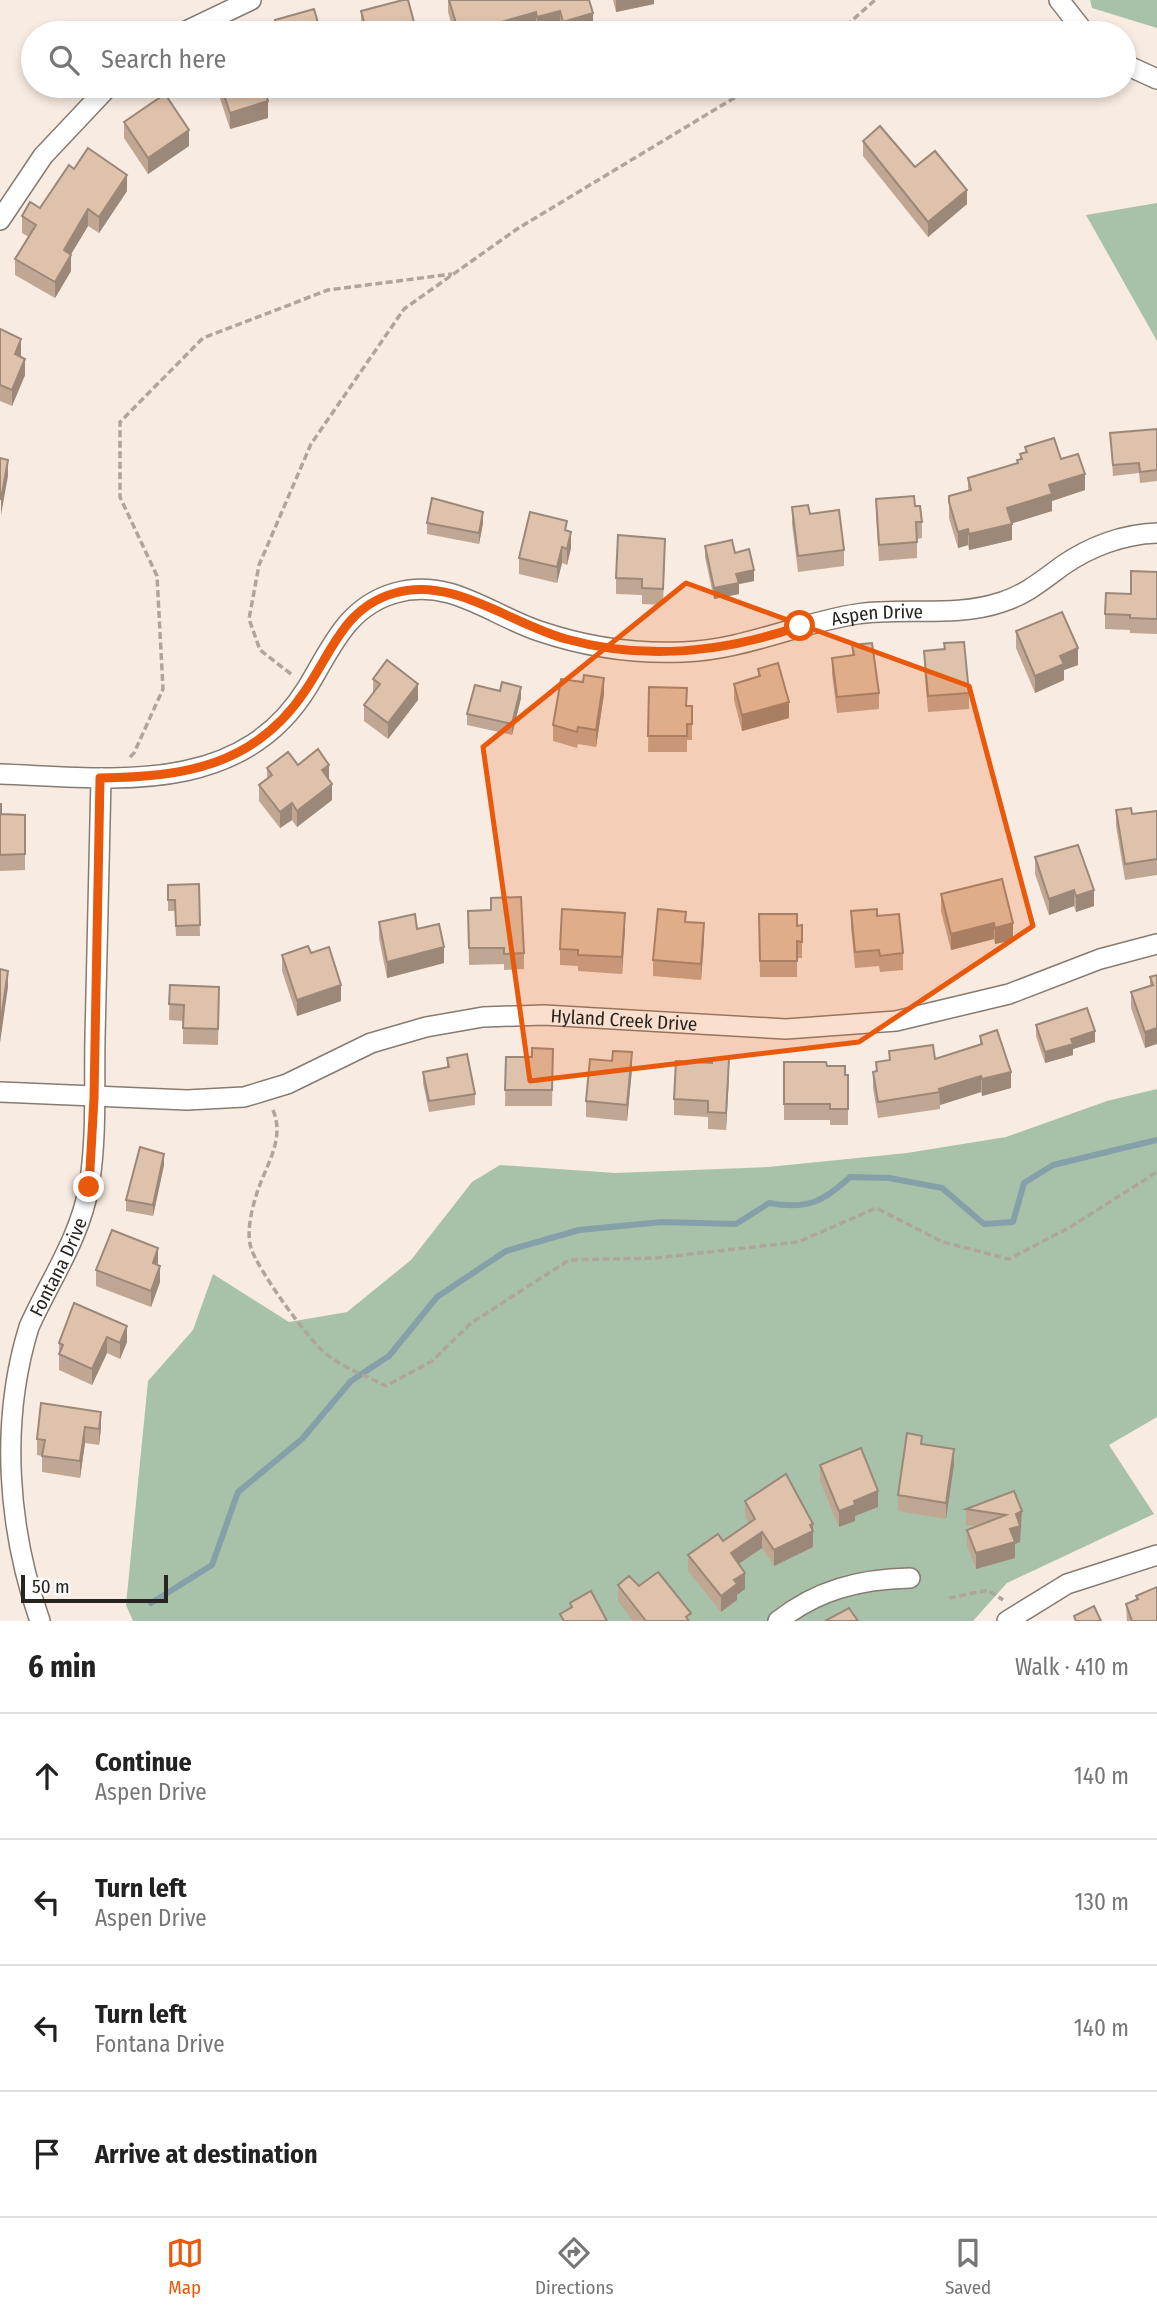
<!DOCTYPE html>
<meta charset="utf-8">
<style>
:root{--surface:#fff;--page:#f6f6f6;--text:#222;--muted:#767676;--line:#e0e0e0;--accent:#ea580c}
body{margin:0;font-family:"Fira Sans Condensed",sans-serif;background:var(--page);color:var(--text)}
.scale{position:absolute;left:21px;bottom:18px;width:147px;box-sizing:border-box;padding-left:7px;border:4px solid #282420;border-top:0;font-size:19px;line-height:24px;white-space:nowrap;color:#282420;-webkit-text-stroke:5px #fdfbf9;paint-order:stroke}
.stop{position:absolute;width:21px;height:21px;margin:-16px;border:5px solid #ea580c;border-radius:50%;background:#fff}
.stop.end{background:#ea580c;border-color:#fff;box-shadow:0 2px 7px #0008}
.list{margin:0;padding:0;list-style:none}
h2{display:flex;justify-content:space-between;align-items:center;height:91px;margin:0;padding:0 28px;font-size:30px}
h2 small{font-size:23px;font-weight:400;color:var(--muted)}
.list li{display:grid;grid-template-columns:46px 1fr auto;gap:21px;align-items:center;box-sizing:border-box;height:126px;padding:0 28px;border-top:2px solid var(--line)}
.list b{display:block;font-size:26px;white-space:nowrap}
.list p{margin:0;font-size:23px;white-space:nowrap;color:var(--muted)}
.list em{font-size:23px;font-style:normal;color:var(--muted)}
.icon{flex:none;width:38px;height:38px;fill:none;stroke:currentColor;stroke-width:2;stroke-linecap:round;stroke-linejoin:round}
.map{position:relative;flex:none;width:1157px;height:1621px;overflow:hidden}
.search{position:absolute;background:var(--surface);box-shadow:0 4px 10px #0003;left:21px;right:21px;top:21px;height:77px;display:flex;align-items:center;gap:18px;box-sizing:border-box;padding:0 24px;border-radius:38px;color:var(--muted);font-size:26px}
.sheet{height:595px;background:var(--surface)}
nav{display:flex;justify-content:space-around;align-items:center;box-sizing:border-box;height:98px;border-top:2px solid var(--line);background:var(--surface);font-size:19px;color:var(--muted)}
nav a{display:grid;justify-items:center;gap:4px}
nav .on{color:var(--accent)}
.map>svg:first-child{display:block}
</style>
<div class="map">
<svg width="1157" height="1621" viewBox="0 0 1157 1621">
<rect width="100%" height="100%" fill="#f8ebe1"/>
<g fill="#a7c2a9">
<path d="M1090 0H1157V28L1092 8Z"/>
<path d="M1157 203V341L1086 215Z"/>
<path d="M1157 1089V1417L1109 1445 1154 1514 1007 1583 973 1621H133L126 1605 148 1381 193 1330 213 1274 289 1322 347 1312 411 1260 472 1182 500 1165 615 1173 768 1167 907 1153 1006 1137 1107 1101Z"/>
</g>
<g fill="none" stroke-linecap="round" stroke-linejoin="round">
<path stroke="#86a0a9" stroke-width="6" d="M151 1603 212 1565 238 1492 302 1439 351 1381 389 1356 437 1297 506 1251 579 1230 662 1222 736 1224 769 1203C807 1210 823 1202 850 1177L889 1178 942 1188 984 1224 1013 1222 1024 1183 1053 1165 1157 1140"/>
<g stroke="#867b71" stroke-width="22">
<g id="minor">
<path d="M1059 0 1085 33"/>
<path d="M182 33 251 0"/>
<path d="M1124 64 1157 79"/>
<path d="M0 220 43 156 109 86"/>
<path id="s1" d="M0 774C110 778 239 798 307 688 331 649 346 607 395 593 449 577 491 615 539 631 586 647 634 654 683 652 744 650 798 623 857 614 906 607 955 618 1002 602 1025 595 1043 580 1062 566 1089 547 1123 534 1157 533"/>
<path id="s2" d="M0 1092 187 1100 244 1097 287 1084 371 1043 426 1027 483 1017 544 1015 786 1029 896 1021 1009 994 1100 959 1157 944"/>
<path id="s3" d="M40 1621C7 1527 0 1421 29 1327 50 1280 80 1238 89 1186 97 1138 94 1087 95 1038 97 951 99 865 101 778"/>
<path d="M778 1621C817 1590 860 1579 910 1578"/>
<path d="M1007 1621 1067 1584 1157 1555"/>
</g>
</g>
<g stroke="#afa59d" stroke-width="3.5" stroke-dasharray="7 3.5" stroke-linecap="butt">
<path d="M838 33 875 0"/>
<path d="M291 674 260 650 249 619 259 565 311 444 404 309 517 229 754 86"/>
<path d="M130 757 134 753 163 689 157 576 120 497V422L203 338 328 290 452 274"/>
<path d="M273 1110C285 1139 267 1163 258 1190 252 1207 246 1232 251 1248 258 1270 307 1338 325 1353 341 1367 367 1376 386 1386L432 1361 471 1323 569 1260 655 1258 798 1242 876 1208 943 1242 1009 1259 1072 1226 1157 1172"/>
<path d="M949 1598 988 1590 1003 1600"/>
</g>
<use href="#minor" stroke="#fff" stroke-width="19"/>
</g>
<g fill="#c0a793">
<path d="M448 0H589L593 29 579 33H561L560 27 537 33 536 28 519 33H454L448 12Z"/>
<path d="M613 0H654V4L616 12Z"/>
<path d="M361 11 417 33H363L361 27Z"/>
<path d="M275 20 321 33H275Z"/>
<path d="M216 86H263L268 118 230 129Z"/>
<path d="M124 122 189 146 148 174 124 138Z"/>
<path d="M863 141 915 167 967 204 928 237 863 156Z"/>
<path d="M74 169 127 191 99 233 88 226 71 254V271L55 298 15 275V259L29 237 22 233V216L40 208Z"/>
<path d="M0 329 21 355 20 357 25 375 12 406 0 401Z"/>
<path d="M1157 429V481L1140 483 1139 473 1113 476 1110 433Z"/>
<path d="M1025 447 1061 459 1085 490 1052 501V511L1011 523 1012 540 969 550 968 545 958 548 949 518V496L968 491V478L1017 463V460L1020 459V454L1025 453Z"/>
<path d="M876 499 915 506 922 522V538L917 539V558L879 561 876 515Z"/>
<path d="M792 507 810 514 844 550V566L798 572 792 524Z"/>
<path d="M427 523H483L479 544 427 534Z"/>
<path d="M567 531 571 548 567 565 562 563 557 583 519 574V558Z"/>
<path d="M705 546 735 553 754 581 739 584V594L714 599 705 557Z"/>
<path d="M665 555 663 605 642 604V595L616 594V578Z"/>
<path d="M1157 572V634L1130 633V630L1105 629V614Z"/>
<path d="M1016 631 1078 665 1064 670V680L1035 693 1016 648Z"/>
<path d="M944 643 969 693V709L928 712 924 668V651L944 649Z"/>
<path d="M852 645 879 693V709L837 713 832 674V658L852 655Z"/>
<path d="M758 669 789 718 742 731 734 700V684L758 676Z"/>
<path d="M373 679 418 700 388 739 364 721V705L373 693Z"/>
<path d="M649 687 687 706 692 722V740H687V752H648Z"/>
<path d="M604 694 596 747 578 744 577 748 553 741V725Z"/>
<path d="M521 698 512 735 467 725V714Z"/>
<path d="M298 765 329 781 332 800 297 827 292 820 280 828 259 801V785L267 779V768Z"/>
<path d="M0 804 1 814 25 815V870L0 871Z"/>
<path d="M1116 810 1132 814 1157 811V875L1125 880 1116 826Z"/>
<path d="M1035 857 1094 906 1076 912 1074 906 1049 915 1035 874Z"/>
<path d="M199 884 200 936H176L175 911H168V885Z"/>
<path d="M941 894 1013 923V940L995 944 994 939 951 950 941 911Z"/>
<path d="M468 911 524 953V969L504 970V964L469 965Z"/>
<path d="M851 911 877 916 903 953V970L880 972 879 966 855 968 851 927Z"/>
<path d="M759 914 797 926 802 942V958H797V977H760Z"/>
<path d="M379 922 417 929 444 963 387 978 379 938Z"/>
<path d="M686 922 704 939 701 980 653 976V960Z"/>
<path d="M625 929 622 974 578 971V966L560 965V949Z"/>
<path d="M311 953 341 1001 297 1016 282 971V955Z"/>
<path d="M1157 975 1145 1048 1131 1008V992L1150 985V977Z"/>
<path d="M170 985 219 1003 218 1045 183 1044V1021L169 1020Z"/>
<path d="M1036 1025 1095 1042 1073 1049V1055L1045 1063 1036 1036Z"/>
<path d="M980 1036 1011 1088 982 1096 981 1092 940 1105V1109L878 1118 873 1088V1072L876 1071V1062L889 1060V1051L935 1059 980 1045Z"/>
<path d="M553 1049 552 1106H505L506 1057H532Z"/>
<path d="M447 1058 475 1094V1105L429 1112 423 1083V1072L447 1067Z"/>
<path d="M784 1062 827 1066 845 1075H848V1125H830V1120H784Z"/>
<path d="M632 1069 627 1121 586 1117V1101Z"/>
<path d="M729 1075 726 1130 708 1129V1117L674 1115V1099Z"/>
<path d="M164 1165 153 1216 126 1211V1200Z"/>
<path d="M158 1265 160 1282 151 1307 96 1286V1270Z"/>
<path d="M74 1303 127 1342 120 1359 107 1353 92 1385 59 1370V1343Z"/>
<path d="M41 1403 101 1428 99 1445 85 1443 80 1478 42 1472V1456L37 1455V1439Z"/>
<path d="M922 1444 954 1465 946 1519 898 1511V1495Z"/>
<path d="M820 1465 878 1507 855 1516V1521L839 1527 820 1481Z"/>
<path d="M1014 1491 1022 1527 1020 1528V1542L1015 1544V1558L976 1569 967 1546V1530L976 1526 966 1525V1509Z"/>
<path d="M745 1501 813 1524V1547L774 1566 762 1548 739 1564 745 1589 737 1595V1600L721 1612 688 1571V1555L723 1541 749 1523 745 1517Z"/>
<path d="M618 1585 639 1586 691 1621H633L618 1601Z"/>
<path d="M1136 1596 1157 1621H1127L1126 1604 1136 1600Z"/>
</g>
<g fill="#9c8878">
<path d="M616 0H654V4L616 12Z"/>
<path d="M560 11V27L537 33V17Z"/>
<path d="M536 12V28L519 33H464Z"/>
<path d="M593 13V29L579 33H563V22Z"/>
<path d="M291 86H318L291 93Z"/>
<path d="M377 86H391L377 89Z"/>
<path d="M268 101V118L230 129V113Z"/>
<path d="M189 130V146L148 174V158Z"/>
<path d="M127 175V191L99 233V217Z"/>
<path d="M967 190V204L928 237V222Z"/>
<path d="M88 209V226L64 266V250Z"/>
<path d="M71 255V271L55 298V282Z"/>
<path d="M21 339V355L15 370V354Z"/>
<path d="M25 359V375L12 406V390Z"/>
<path d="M8 460V476L1 515V499Z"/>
<path d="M1085 474V490L1052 501V511L1007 525V508L1049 485Z"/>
<path d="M483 512V523L479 544V533Z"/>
<path d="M1012 524V540L969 550V534Z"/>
<path d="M968 529V545L958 548V532Z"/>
<path d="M571 532V548L567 565V549Z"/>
<path d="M562 547V563L557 583V567Z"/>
<path d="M754 570V581L739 584V594L714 599V588L736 574Z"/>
<path d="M1078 648V665L1064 670V680L1035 693V676L1060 656Z"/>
<path d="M604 678V694L596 747V730Z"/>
<path d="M418 684V700L388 739V723Z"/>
<path d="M521 687V698L512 735V724Z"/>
<path d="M789 702V718L742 731V715Z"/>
<path d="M329 765V781L322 770Z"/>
<path d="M332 784V800L297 827V811Z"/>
<path d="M292 803V820L280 828V812Z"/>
<path d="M1074 890V906L1049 915V899Z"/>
<path d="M1094 890V906L1076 912V896Z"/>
<path d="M625 913V929L622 974V957Z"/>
<path d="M704 923V939L701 980V964Z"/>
<path d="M994 923V939L951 950V934Z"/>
<path d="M1013 923V940L995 944V928Z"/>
<path d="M444 947V963L387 978V962Z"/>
<path d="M8 971V987L0 1043V1026Z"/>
<path d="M341 985V1001L297 1016V1000Z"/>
<path d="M1157 1028V1044L1145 1048V1032Z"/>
<path d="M1095 1031V1042L1073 1049V1055L1045 1063V1052L1071 1039Z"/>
<path d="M632 1052V1069L627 1121V1105Z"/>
<path d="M729 1059V1075L726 1130V1113Z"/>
<path d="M1011 1072V1088L982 1096V1079Z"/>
<path d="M981 1076V1092L940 1105 939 1089Z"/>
<path d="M164 1154V1165L153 1216V1205Z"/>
<path d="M158 1248V1264L153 1263Z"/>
<path d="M160 1266V1282L151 1307V1291Z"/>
<path d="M127 1326V1342L120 1359V1343Z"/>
<path d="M107 1337V1353L92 1385V1369Z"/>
<path d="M101 1412V1428L99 1445V1429Z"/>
<path d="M85 1427V1443L80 1478V1461Z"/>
<path d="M954 1449V1465L946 1519V1503Z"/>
<path d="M878 1491V1507L855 1516V1521L839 1527V1511L854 1501Z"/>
<path d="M1022 1511 1020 1542 1015 1544V1558L976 1569V1553L1010 1529 1016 1514Z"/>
<path d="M813 1524V1547L774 1566V1550Z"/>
<path d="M762 1532V1548L731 1569V1553Z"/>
<path d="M745 1573V1589L737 1595V1600L721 1612V1596L734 1580Z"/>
</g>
<g fill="#dfc2ab" stroke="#9c8878" stroke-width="2">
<path d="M403 0H408L417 33H367L361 11Z"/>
<path d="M449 0H589L593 13 563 22 560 11 537 17 536 12 464 33H459Z"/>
<path d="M314 9 321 33H279L275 20Z"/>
<path d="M221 86H263L268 101 230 113Z"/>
<path d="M165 94 189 130 148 158 124 122Z"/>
<path d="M880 126 915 167 935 151 967 190 928 222 863 141Z"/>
<path d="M88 148 127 175 99 217 88 209 64 250 71 255 55 282 15 259 36 225 22 216 30 202 40 208 69 165 74 169Z"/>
<path d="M0 329 21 339 15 354 25 359 12 390 0 385Z"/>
<path d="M1157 429V470L1140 472 1139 463 1113 465 1110 433Z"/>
<path d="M1054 438 1061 459 1078 454 1085 474 1049 485 1052 494 1007 508 1012 524 969 534 968 529 958 532 949 502V496L971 490 968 478 1018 463 1017 460 1022 459 1020 454 1027 452 1025 447Z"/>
<path d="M0 458 8 460 1 499H0Z"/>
<path d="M914 496 915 506H920L922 522H916L917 542 879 545 876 499Z"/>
<path d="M432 498 483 512 479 533 427 523Z"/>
<path d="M808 505 810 514 839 510 844 550 798 556 792 507Z"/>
<path d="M530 512 567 521 565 530 571 532 567 549 562 547 557 567 519 558Z"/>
<path d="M618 535 665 539 663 589 642 588V579L616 578Z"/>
<path d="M732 540 735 553 749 549 754 570 736 574 739 583 714 588 705 546Z"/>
<path d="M1131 571 1157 572V619L1130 618V615L1105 614 1106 593 1131 594Z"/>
<path d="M1062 612 1078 648 1060 656 1064 664 1035 676 1016 631Z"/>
<path d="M964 642 969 693 928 696 924 651 945 649 944 643Z"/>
<path d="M872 643 879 693 837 697 832 658 854 655 852 645Z"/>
<path d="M387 660 418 684 388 723 364 705 380 684 373 679Z"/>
<path d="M778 663 789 702 742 715 734 684 760 676 758 669Z"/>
<path d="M584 675 604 678 596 730 578 727 577 732 553 725 561 679 583 682Z"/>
<path d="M502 682 521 687 512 724 467 714 475 685 500 691Z"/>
<path d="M649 687 687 688 686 706H692V724H687V736H648Z"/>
<path d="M318 749 329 765 322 770 332 784 297 811 292 803 280 812 259 785 272 775 267 768 288 752 298 765Z"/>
<path d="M0 804H1V814L25 815V854L0 855Z"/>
<path d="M1131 808 1132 814 1157 811V859L1125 864 1116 810Z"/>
<path d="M1078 845 1094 890 1076 896 1074 890 1049 899 1035 857Z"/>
<path d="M1002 879 1013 923 995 928 994 923 951 934 941 894Z"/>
<path d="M199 884 200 925 176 926 175 900H168V885Z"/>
<path d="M521 897 524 953 504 954V948H469L468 911 491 910V898Z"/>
<path d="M562 909 625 913 622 957 578 955V950L560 949Z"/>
<path d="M658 909 686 912 685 922 704 923 701 964 653 960Z"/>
<path d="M877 909V916L899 914 903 953 880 956 879 950 855 952 851 911Z"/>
<path d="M415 914 417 929 439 924 444 947 387 962 379 922Z"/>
<path d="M759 914H797V926L802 925V942L797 941V961H760Z"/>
<path d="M308 946 311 953 329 947 341 985 297 1000 282 955Z"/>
<path d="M0 969 8 971 0 1026Z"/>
<path d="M1157 975V1028L1145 1032 1131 992 1153 985 1150 977Z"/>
<path d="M170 985 219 987 218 1029 183 1028 184 1005 169 1004Z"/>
<path d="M1087 1008 1095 1031 1071 1039 1073 1044 1045 1052 1036 1025Z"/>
<path d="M997 1030 1011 1072 982 1079 981 1076 939 1089 940 1092 878 1102 873 1072 877 1071 876 1062 890 1060 889 1051 933 1045 935 1059 982 1044 980 1036Z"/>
<path d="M532 1048 553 1049 552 1090H505L506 1057H532Z"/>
<path d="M613 1051 632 1052 627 1105 586 1101 590 1059 612 1061Z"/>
<path d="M467 1054 475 1094 429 1101 423 1072 449 1067 447 1058Z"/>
<path d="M712 1058 729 1059 726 1113 708 1112V1101L674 1099 676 1061 712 1063Z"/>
<path d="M784 1062H826L827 1066H845V1075H848V1109H830V1104H784Z"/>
<path d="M140 1147 164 1154 153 1205 126 1200Z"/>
<path d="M112 1230 158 1248 153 1263 160 1266 151 1291 96 1270Z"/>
<path d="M74 1303 127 1326 120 1343 107 1337 92 1369 59 1354 63 1345 59 1343Z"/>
<path d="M41 1403 101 1412 99 1429 85 1427 80 1461 42 1456 45 1440 37 1439Z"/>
<path d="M907 1433 922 1436 921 1444 954 1449 946 1503 898 1495Z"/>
<path d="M861 1448 878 1491 854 1501 855 1505 839 1511 820 1465Z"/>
<path d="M786 1474 813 1524 810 1525 813 1531 774 1550 762 1532 731 1553 745 1573 734 1580 737 1584 721 1596 688 1555 718 1534 723 1541 755 1519 745 1501Z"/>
<path d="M1014 1491 1022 1511 1016 1514 1020 1526 1010 1529 1015 1542 976 1553 967 1530 1006 1515 966 1509Z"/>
<path d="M658 1572 691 1613 686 1617 689 1621H646L618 1585 629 1576 639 1586Z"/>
<path d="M1157 1587V1621H1132L1126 1604 1138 1599 1136 1596Z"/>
<path d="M591 1591 607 1621H564L560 1614 572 1607 570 1603Z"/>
<path d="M1094 1606 1101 1621H1076L1074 1616Z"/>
<path d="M849 1608 858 1621H825Z"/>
</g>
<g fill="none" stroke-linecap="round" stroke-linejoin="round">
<path stroke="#ea580c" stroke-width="9" d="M89 1187 94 1098 100 778C184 777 255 766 305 691 332 652 344 607 395 593 453 576 511 624 566 639 645 661 723 653 800 626"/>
</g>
<path fill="#e8590c" fill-opacity="0.2" stroke="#e8590c" stroke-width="5" stroke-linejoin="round" d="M686 583 969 686 1033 926 859 1042 530 1081 483 747Z"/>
<g text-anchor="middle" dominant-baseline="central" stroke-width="5" stroke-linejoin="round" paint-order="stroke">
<g font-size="19" fill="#282420" stroke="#fdfbf9">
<text stroke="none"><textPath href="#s1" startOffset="968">Aspen Drive</textPath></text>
<text stroke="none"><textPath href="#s2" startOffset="639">Hyland Creek Drive</textPath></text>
<text stroke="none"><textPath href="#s3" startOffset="366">Fontana Drive</textPath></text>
</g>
</g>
</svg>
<div class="scale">50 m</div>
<div class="stop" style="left:800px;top:626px"></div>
<div class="stop end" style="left:89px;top:1187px"></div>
<div class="search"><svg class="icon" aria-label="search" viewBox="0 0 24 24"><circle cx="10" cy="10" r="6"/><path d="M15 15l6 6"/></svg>Search here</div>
</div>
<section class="sheet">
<h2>6 min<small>Walk · 410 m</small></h2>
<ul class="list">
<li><svg class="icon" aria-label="ahead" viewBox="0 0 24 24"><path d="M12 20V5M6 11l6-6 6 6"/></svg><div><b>Continue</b><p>Aspen Drive</p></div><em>140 m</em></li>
<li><svg class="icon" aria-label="left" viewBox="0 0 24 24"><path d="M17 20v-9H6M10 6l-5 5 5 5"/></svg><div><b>Turn left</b><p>Aspen Drive</p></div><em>130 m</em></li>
<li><svg class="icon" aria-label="left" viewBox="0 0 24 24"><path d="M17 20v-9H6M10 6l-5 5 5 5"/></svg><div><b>Turn left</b><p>Fontana Drive</p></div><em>140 m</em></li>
<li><svg class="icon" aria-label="arrive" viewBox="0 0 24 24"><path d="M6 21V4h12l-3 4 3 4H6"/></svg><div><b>Arrive at destination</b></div></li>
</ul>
</section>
<nav>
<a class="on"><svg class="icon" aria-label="map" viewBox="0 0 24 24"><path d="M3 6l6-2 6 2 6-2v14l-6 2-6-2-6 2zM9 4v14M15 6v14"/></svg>Map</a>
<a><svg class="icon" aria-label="directions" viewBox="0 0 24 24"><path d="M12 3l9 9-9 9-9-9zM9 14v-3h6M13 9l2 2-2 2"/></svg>Directions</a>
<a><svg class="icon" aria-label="saved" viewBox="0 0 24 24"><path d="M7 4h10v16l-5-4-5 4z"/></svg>Saved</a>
</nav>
